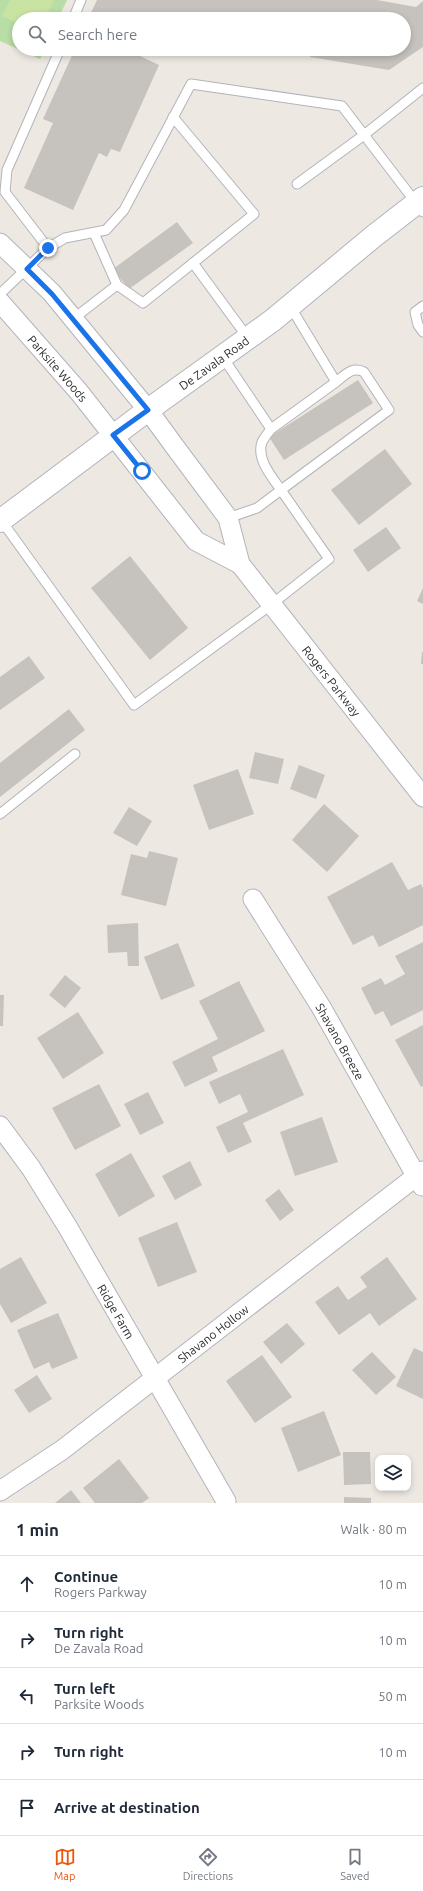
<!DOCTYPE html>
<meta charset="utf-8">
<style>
:root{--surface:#fff;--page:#f2f2f3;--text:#1f2937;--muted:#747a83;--line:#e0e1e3;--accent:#ea580c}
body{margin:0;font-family:Ubuntu,sans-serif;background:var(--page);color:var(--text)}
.controls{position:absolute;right:12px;bottom:12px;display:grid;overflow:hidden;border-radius:8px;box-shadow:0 2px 6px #0003}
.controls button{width:36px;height:36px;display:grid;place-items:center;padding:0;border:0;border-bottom:1px solid var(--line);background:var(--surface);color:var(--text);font:20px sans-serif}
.stop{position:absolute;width:12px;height:12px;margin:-9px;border:3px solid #1a73e8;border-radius:50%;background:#fff}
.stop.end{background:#1a73e8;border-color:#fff;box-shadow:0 1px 4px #0008}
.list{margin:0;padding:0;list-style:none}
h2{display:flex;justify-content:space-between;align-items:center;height:52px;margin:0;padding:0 16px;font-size:17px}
h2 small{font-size:13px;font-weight:400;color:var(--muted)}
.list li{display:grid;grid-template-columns:26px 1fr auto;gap:12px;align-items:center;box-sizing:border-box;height:56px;padding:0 16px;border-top:1px solid var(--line)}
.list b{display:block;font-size:15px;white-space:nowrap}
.list p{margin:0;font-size:13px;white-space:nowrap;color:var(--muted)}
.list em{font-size:13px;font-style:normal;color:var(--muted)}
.icon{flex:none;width:22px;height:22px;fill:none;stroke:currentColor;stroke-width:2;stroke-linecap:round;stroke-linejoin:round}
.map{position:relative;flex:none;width:423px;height:1503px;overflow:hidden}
.search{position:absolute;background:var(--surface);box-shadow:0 2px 6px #0003;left:12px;right:12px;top:12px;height:44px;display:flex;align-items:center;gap:10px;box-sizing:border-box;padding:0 14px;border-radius:22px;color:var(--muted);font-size:15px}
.sheet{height:332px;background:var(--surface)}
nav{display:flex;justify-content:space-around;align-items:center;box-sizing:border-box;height:56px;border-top:1px solid var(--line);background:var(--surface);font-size:11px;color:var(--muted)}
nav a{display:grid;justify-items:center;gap:2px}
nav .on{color:var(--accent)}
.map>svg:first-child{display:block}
</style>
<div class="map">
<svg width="423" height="1503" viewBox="0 0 423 1503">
<rect width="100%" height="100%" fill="#ede8e2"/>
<path fill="#b8dda5" d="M0 0H67L58 19H19V49H45L40 59 0 41Z"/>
<path fill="#c8e3a2" d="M10 0H54L45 19H19V24L2 16Z"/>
<g fill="#c6c2bd">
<path d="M97 0H377L416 7 423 1V47L389 70 310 57 311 49H404V19H88Z"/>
<path d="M75 49H143L140 56 159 65 120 152 111 149 107 157 99 153 73 210 24 188 53 123 43 119Z"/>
<path d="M177 222 193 243 129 289 113 269Z"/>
<path d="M358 380 373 403 284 460 269 437Z"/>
<path d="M385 449 412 484 359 525 331 490Z"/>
<path d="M386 527 401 548 368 572 353 550Z"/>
<path d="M130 556 188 628 150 660 91 588Z"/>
<path d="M423 588V604L417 601Z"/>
<path d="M422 652H423V664H421Z"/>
<path d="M29 656 45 678 0 710V677Z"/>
<path d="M69 709 85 730 0 797V763Z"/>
<path d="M255 752 284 759 278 784 249 778Z"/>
<path d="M299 765 325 775 316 799 290 789Z"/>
<path d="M238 769 254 814 209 830 193 785Z"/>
<path d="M324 804 359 836 327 872 292 840Z"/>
<path d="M129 807 152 821 137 846 113 833Z"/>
<path d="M149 851 178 858 166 906 121 895 131 854 147 858Z"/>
<path d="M392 862 408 890 421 884 423 888V925L379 947 373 935 353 945 327 897Z"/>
<path d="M138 923 139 966H128L127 952 108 953 107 925Z"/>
<path d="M423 942V1010L391 1026 383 1011 375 1015 361 988 381 978 385 985 405 974 395 956Z"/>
<path d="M178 943 195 986 161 1000 144 957Z"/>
<path d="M65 975 81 988 65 1008 49 995Z"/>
<path d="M239 981 265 1031 212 1057 218 1071 185 1087 172 1062 218 1039 199 1001Z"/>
<path d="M0 995H4L3 1026H0Z"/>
<path d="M78 1012 104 1053 63 1079 37 1038Z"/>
<path d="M423 1025V1086L421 1087 395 1040Z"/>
<path d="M283 1049 304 1095 243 1123 252 1142 228 1153 216 1127 248 1112 240 1094 219 1104 209 1082Z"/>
<path d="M99 1084 121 1126 75 1150 52 1108Z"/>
<path d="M148 1092 164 1123 140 1135 124 1104Z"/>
<path d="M322 1117 338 1162 295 1176 280 1132Z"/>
<path d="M131 1153 155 1196 119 1217 95 1174Z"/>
<path d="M190 1161 202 1185 175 1200 162 1176Z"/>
<path d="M279 1189 294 1210 280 1221 265 1200Z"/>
<path d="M177 1222 197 1272 158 1287 138 1238Z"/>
<path d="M21 1257 47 1303 11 1323 0 1304V1269Z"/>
<path d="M387 1257 417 1299 379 1326 370 1313 339 1335 315 1302 338 1286 348 1300 367 1287 360 1277Z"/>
<path d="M58 1313 78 1358 52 1369 49 1362 34 1369 17 1330Z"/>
<path d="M287 1323 305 1344 281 1364 263 1342Z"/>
<path d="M414 1348 423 1352V1399L396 1386Z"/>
<path d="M372 1352 396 1377 376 1395 352 1370Z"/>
<path d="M262 1355 292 1397 255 1423 226 1381Z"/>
<path d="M37 1375 52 1399 29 1413 14 1390Z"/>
<path d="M324 1411 341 1455 298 1472 281 1428Z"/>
<path d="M343 1452H370L371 1484 344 1485Z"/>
<path d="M119 1459 149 1498 142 1503H95L83 1488Z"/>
<path d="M71 1490 81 1503H55Z"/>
<path d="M344 1497 371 1498V1503H344Z"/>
</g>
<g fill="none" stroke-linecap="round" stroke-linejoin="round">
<g stroke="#b2b4bc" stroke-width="11">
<g id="lane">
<path d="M73 19 81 0"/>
<path d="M173 117 254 214 193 263 248 338"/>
<path d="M297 184 364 135 423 88"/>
<path d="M94 233 117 285"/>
<path d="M48 248 5 192 7 170 60 49"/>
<path d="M0 294 48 248 65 238 106 230 124 210 191 84 342 106 423 212"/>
<path d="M423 306 415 312 418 325 423 332"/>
<path d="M73 319 117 285 143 303 193 263"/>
<path d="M222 356 271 429 336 382 290 306"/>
<path d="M271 429C268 433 264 438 262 442 256 459 272 477 281 490L389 410 364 372C352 366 345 375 336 382"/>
<path d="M1 520 134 705 272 604 329 559 281 490 257 508 228 518"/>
<path d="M0 814 75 754"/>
</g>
</g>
<g stroke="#b2b4bc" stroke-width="21">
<g id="street">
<path id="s1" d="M0 243 52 293 148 410 175 447 228 518 240 564 423 797"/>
<path id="s2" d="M0 302 79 392 196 541 240 564"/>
<path id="s3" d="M253 899 321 1007 422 1186"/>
<path id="s4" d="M0 1126 31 1168 67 1226 226 1501"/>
<path id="s5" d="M0 1491 62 1450 423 1171"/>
</g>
</g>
<g stroke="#b2b4bc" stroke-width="24">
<g id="secondary">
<path id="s6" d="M0 521 148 410 273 320 374 236 423 198"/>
</g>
</g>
<use href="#lane" stroke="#fff" stroke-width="9"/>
<use href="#street" stroke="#fff" stroke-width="19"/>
<use href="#secondary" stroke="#fff" stroke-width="22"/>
</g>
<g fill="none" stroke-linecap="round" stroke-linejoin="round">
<path stroke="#1a73e8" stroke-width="5" d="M48 248 27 269 52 294 148 410 113 435 142 471"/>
</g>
<g text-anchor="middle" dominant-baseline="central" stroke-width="3" stroke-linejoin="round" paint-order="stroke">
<g font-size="12" fill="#2d2d2d" stroke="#fff">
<text stroke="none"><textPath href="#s6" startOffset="266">De Zavala Road</textPath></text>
<text stroke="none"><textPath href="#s2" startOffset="88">Parksite Woods</textPath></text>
<text stroke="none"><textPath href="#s1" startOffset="554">Rogers Parkway</textPath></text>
<text stroke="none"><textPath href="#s3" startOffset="167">Shavano Breeze</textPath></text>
<text stroke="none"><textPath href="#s4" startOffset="219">Ridge Farm</textPath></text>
<text stroke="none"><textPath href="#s5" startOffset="265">Shavano Hollow</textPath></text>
</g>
</g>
</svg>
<div class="controls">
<button><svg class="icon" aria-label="layers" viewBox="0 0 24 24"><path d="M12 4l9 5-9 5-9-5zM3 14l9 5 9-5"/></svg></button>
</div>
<div class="stop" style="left:142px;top:471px"></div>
<div class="stop end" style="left:48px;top:248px"></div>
<div class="search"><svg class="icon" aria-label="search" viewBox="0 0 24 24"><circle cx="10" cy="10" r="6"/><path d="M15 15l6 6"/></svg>Search here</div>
</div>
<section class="sheet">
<h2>1 min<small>Walk · 80 m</small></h2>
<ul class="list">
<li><svg class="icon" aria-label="ahead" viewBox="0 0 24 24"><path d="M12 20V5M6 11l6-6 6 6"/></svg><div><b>Continue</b><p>Rogers Parkway</p></div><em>10 m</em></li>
<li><svg class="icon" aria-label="right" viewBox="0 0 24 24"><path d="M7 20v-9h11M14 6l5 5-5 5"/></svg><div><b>Turn right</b><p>De Zavala Road</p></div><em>10 m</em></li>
<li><svg class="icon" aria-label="left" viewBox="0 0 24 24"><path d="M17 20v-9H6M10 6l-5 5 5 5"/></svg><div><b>Turn left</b><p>Parksite Woods</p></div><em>50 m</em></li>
<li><svg class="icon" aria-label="right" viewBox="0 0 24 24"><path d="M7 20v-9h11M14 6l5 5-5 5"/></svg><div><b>Turn right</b></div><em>10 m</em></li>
<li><svg class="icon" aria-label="arrive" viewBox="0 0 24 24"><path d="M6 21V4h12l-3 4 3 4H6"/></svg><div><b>Arrive at destination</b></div></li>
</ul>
</section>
<nav>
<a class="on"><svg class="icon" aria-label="map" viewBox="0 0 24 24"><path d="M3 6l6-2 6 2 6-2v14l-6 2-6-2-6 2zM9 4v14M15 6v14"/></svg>Map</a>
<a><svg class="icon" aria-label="directions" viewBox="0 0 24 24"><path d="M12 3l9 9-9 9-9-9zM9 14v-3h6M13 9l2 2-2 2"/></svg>Directions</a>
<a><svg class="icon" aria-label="saved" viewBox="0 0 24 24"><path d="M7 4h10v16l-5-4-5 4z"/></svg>Saved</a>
</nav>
